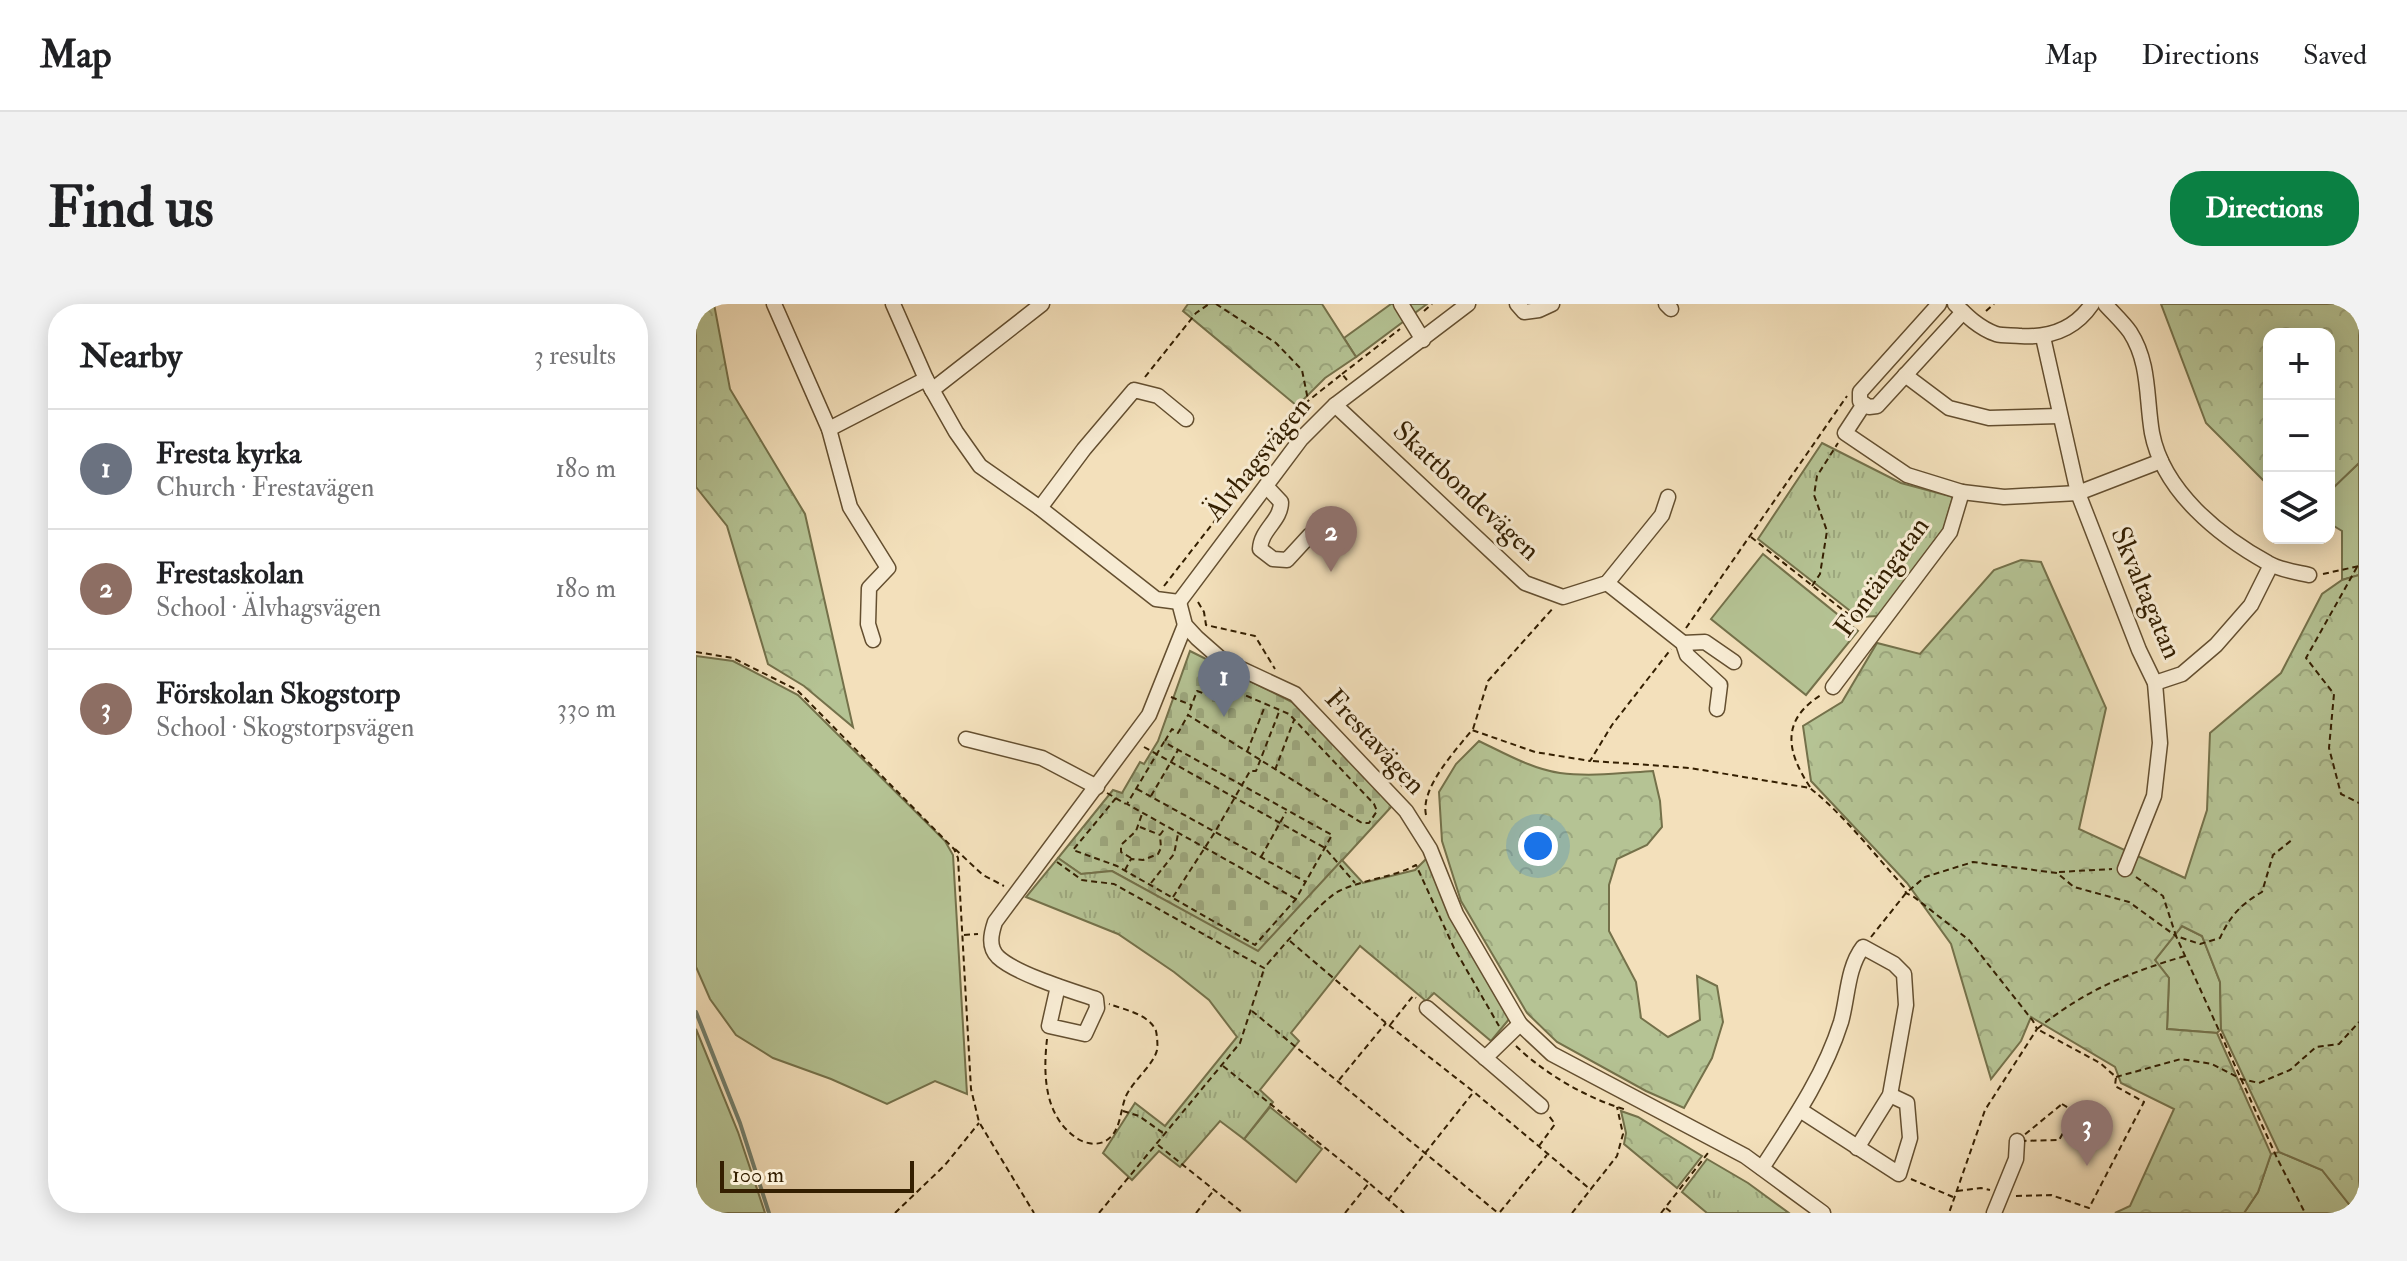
<!DOCTYPE html>
<meta charset="utf-8">
<style>
:root{--surface:#fff;--page:#f2f2f2;--text:#202124;--muted:#757577;--line:#e0e0e0;--accent:#0b8043}
body{margin:0;font-family:"IM FELL Double Pica",serif;background:var(--page);color:var(--text)}
.controls{position:absolute;right:24px;top:24px;display:grid;overflow:hidden;border-radius:16px;box-shadow:0 4px 20px #0003}
.controls button{width:72px;height:72px;display:grid;place-items:center;padding:0;border:0;border-bottom:2px solid var(--line);background:var(--surface);color:var(--text);font:40px sans-serif}
.scale{position:absolute;left:24px;bottom:20px;width:194px;box-sizing:border-box;padding-left:8px;border:4px solid #341f01;border-top:0;font-size:22px;line-height:28px;white-space:nowrap;color:#341f01;-webkit-text-stroke:6px #f7ebd3;paint-order:stroke}
.you{position:absolute;left:842px;top:542px;width:28px;height:28px;margin:-20px;border:6px solid #fff;border-radius:50%;background:#1a73e8;box-shadow:0 0 0 12px #1a73e833}
.badge{display:grid;place-items:center;width:52px;height:52px;border-radius:50%;background:var(--accent);color:#fff;font-size:26px;font-weight:700}
.pin{position:absolute;translate:-50% -66px;filter:drop-shadow(0 2px 4px #0008)}
.pin::after{content:'';position:absolute;top:42px;width:28px;height:24px;background:inherit;clip-path:polygon(0 0,100% 0,50% 100%)}
.list{margin:0;padding:0;list-style:none}
h2{display:flex;justify-content:space-between;align-items:center;height:104px;margin:0;padding:0 32px;font-size:34px}
h2 small{font-size:26px;font-weight:400;color:var(--muted)}
.list li{display:grid;grid-template-columns:52px 1fr auto;gap:24px;align-items:center;box-sizing:border-box;height:120px;padding:0 32px;border-top:2px solid var(--line)}
.list b{display:block;font-size:30px;white-space:nowrap}
.list p{margin:0;font-size:26px;white-space:nowrap;color:var(--muted)}
.list em{font-size:26px;font-style:normal;color:var(--muted)}
.icon{flex:none;width:44px;height:44px;fill:none;stroke:currentColor;stroke-width:2;stroke-linecap:round;stroke-linejoin:round}
.map{position:relative;flex:none;width:1663px;height:909px;overflow:hidden;border-radius:32px}
header{display:flex;align-items:center;gap:48px;box-sizing:border-box;height:112px;padding:0 40px;background:var(--surface);border-bottom:2px solid var(--line)}
header strong{font-size:38px}
nav{display:flex;gap:44px;margin-inline-start:auto;font-size:28px}
.intro{display:flex;align-items:center;justify-content:space-between;box-sizing:border-box;height:192px;padding:0 48px}
h1{margin:0;font-size:56px}
.button{padding:20px 36px;border-radius:32px;background:var(--accent);color:#fff;font-size:28px;font-weight:700}
main{display:flex;gap:48px;padding:0 48px}
aside{flex:1;background:var(--surface);border-radius:32px;box-shadow:0 4px 20px #0003}
.map>svg:first-child{display:block}
</style>
<header>
<strong>Map</strong>
<nav><a>Map</a><a>Directions</a><a>Saved</a></nav>
</header>
<div class="intro"><h1>Find us</h1><a class="button">Directions</a></div>
<main>
<aside>
<h2>Nearby<small>3 results</small></h2>
<ul class="list">
<li><span class="badge" style="background:#6b7280">1</span><div><b>Fresta kyrka</b><p>Church · Frestavägen</p></div><em>180 m</em></li>
<li><span class="badge" style="background:#8d6e63">2</span><div><b>Frestaskolan</b><p>School · Älvhagsvägen</p></div><em>180 m</em></li>
<li><span class="badge" style="background:#8d6e63">3</span><div><b>Förskolan Skogstorp</b><p>School · Skogstorpsvägen</p></div><em>330 m</em></li>
</ul>
</aside>
<div class="map">
<svg width="1663" height="909" viewBox="0 0 1663 909">
<defs>
<pattern id="forest-crowns" width="20" height="18" patternUnits="userSpaceOnUse" patternTransform="scale(2)"><rect width="20" height="18" fill="#b5c394"/><path d="M2 6a3 3 0 1 1 6 0M12 15a3 3 0 1 1 6 0" fill="none" stroke="#9ca77e"/></pattern>
<pattern id="cemetery-stones" width="16" height="16" patternUnits="userSpaceOnUse" patternTransform="scale(2)"><rect width="16" height="16" fill="#b5c394"/><path d="M2 7V4a2 2 0 0 1 4 0v3zM10 15v-3a2 2 0 0 1 4 0v3z" fill="#9ca77e"/></pattern>
<pattern id="park-tufts" width="24" height="20" patternUnits="userSpaceOnUse" patternTransform="scale(2)"><rect width="24" height="20" fill="#b5c394"/><path d="M3 7l-1-3M5 7V3M7 7l1-3M15 17l-1-3M17 17v-4M19 17l1-3" fill="none" stroke="#9ca77e"/></pattern>
</defs>
<rect width="100%" height="100%" fill="#f3e0bb"/>
<filter id="stains"><feTurbulence type="fractalNoise" baseFrequency=".0025" numOctaves="4"/><feColorMatrix values="0 0 0 0 .2 0 0 0 0 .09 0 0 0 0 .02 0 0 0 .5 -.17"/></filter>
<radialGradient id="worn" r=".72"><stop offset=".6" stop-color="#630" stop-opacity="0"/><stop offset="1" stop-color="#630" stop-opacity=".3"/></radialGradient>
<g fill="#b5c394" stroke="#74714a" stroke-width="2">
<path d="M695 0H731L660 53 648 34Z"/>
<path d="M1663 159V271L1646 276V227L1633 219V184H1636Z"/>
<path d="M1067 250 1162 327 1110 391 1015 315Z"/>
<path d="M0 352 37 357 102 391 249 537 257 551 271 790 239 777 191 800 135 775 77 754 40 731 14 695 0 663Z"/>
<path d="M1486 622 1506 632 1524 678 1525 725 1521 729 1471 725 1473 674 1459 656Z"/>
<path d="M0 725 42 828 69 909H0Z"/>
<path d="M574 803 626 845 600 878 548 835Z"/>
<path d="M1583 848 1626 866 1660 909H1548L1562 888 1575 850Z"/>
</g>
<g fill="url(#forest-crowns)" stroke="#74714a" stroke-width="2">
<path d="M0 0H18L34 85 109 210 157 423 108 382 72 360 31 222 0 183Z"/>
<path d="M492 0H626L660 53 629 74 601 102 487 7Z"/>
<path d="M1465 0H1663V159L1636 185 1633 184V30H1573V178L1568 177 1510 119Z"/>
<path d="M1325 256 1345 258 1410 404 1383 525 1489 574 1511 506 1514 429 1585 369 1626 290 1646 276 1663 271V909H1660L1626 866 1583 848 1525 725 1524 678 1506 632 1486 622 1459 656 1473 674 1471 725 1521 729 1575 850 1562 888 1548 909H1419L1434 902 1478 805 1425 779 1419 763 1335 713 1325 737 1295 775 1255 640 1211 579 1115 477 1107 422 1146 398 1181 339 1224 350 1298 266Z"/>
<path d="M783 437C808 449 836 465 864 469 894 473 926 469 957 467L964 497 966 523 951 541 921 555 913 581V627L940 678 945 714 972 733 1004 716 1001 672 1021 682 1027 718 1016 754 988 804 950 787 861 738 831 709 765 597 746 537 743 488 760 460Z"/>
<path d="M925 807 942 813 1006 852 981 884 928 840 930 829Z"/>
</g>
<path fill="url(#cemetery-stones)" stroke="#74714a" stroke-width="2" d="M494 347 596 398 696 502 562 648 416 567 385 570 362 554 417 486 426 489 444 458 448 460 462 437Z"/>
<g fill="url(#park-tufts)" stroke="#74714a" stroke-width="2">
<path d="M1126 139 1205 179 1257 193 1248 224 1183 312 1162 313 1062 235Z"/>
<path d="M732 553 814 714 795 737 738 689 730 697 664 642 595 729 603 737 564 786 577 798 548 835 524 817 484 863 463 847 436 876 407 849 439 799 469 822 541 733 513 696 478 668 422 630 330 593 362 554 385 570 416 567 562 647 646 556 667 579 719 566Z"/>
<path d="M1011 855 1052 879 1093 909H1011L986 888Z"/>
</g>
<g fill="none" stroke-linecap="round" stroke-linejoin="round">
<path stroke="#727e6c" stroke-width="4" d="M0 708 44 819 73 909"/>
<g stroke="#644f30" stroke-width="17">
<g id="minor">
<path d="M78 0 133 125 154 203 192 264 173 284 172 320 177 336"/>
<path d="M197 0 230 75 260 128 284 162 344 204 460 295 483 298"/>
<path d="M705 0 727 36"/>
<path d="M821 0 828 8 843 6 856 0"/>
<path d="M970 0 975 5"/>
<path d="M1243 0 1164 88V97L1173 103 1181 102 1267 8"/>
<path d="M1259 0C1271 12 1283 24 1300 30 1307 32 1317 31 1325 32 1355 34 1379 25 1396 0"/>
<path d="M1409 0C1417 9 1427 18 1434 28 1454 59 1450 94 1456 129 1467 187 1523 232 1572 259 1584 266 1600 268 1613 271"/>
<path d="M1347 33 1382 189 1443 346 1459 379 1464 439 1458 492 1429 565"/>
<path d="M1209 71 1253 104 1293 114 1363 112"/>
<path d="M236 86 346 0"/>
<path d="M1168 100 1149 129 1211 171 1266 188 1308 193 1382 189 1465 157"/>
<path d="M639 101 829 279 867 293 911 279 966 211 972 193"/>
<path d="M133 125 230 75"/>
<path d="M570 182 585 198C585 217 565 225 564 245L577 255 591 256 614 231"/>
<path d="M344 204 388 145 438 86 462 92 490 115"/>
<path d="M911 279 987 339 991 351 1024 381 1021 405"/>
<path d="M483 298 489 321 501 334 526 356 599 390 710 507 734 545 760 610 824 720 856 750 1049 852 1127 909"/>
<path d="M483 298 605 135 639 101 772 0"/>
<path d="M987 339 1009 338 1038 358"/>
<path d="M1459 379 1486 370 1520 341 1555 301 1575 261"/>
<path d="M1137 383 1254 228 1266 188"/>
<path d="M270 435 346 454 401 483"/>
<path d="M362 682 353 722 389 730 401 704 400 695C376 687 320 670 302 653 292 643 295 630 299 618L453 411 489 321"/>
<path d="M731 704 845 802"/>
<path d="M789 754 824 720"/>
<path d="M1104 806 1203 870 1214 834 1211 799 1194 791"/>
<path d="M1066 864C1096 818 1128 772 1145 718 1152 693 1151 664 1167 643L1198 660 1208 670 1210 701 1194 791 1161 844"/>
<path d="M1298 909 1320 855 1321 837"/>
</g>
</g>
<g stroke="#341f01" stroke-width="2" stroke-dasharray="6 4" stroke-linecap="butt">
<path d="M520 0 580 39 606 66 612 96"/>
<path d="M728 7 736 0"/>
<path d="M1290 7 1298 0"/>
<path d="M646 70 704 25"/>
<path d="M449 73 500 9 513 0"/>
<path d="M1055 233 1162 318H1166"/>
<path d="M1661 263 1610 354 1638 390 1633 444 1645 490 1663 499"/>
<path d="M1627 270 1663 262"/>
<path d="M468 282 612 97 646 70 651 76"/>
<path d="M1116 282 1124 270 1131 227 1118 191 1121 172 1142 139"/>
<path d="M502 298 508 308 510 321 559 332 579 365"/>
<path d="M990 324 1151 92"/>
<path d="M0 348 37 354 101 386 258 545 262 554 275 785 283 818 338 909"/>
<path d="M475 393 495 401"/>
<path d="M777 425 792 377 858 303"/>
<path d="M469 437 476 425 482 429 492 411 666 519H673L681 507 678 500 593 410 537 386 531 398 501 387 492 411"/>
<path d="M448 443 629 544 659 579"/>
<path d="M551 448 569 402"/>
<path d="M897 457 994 464 1114 484C1149 512 1178 550 1208 583L1210 589 1218 593 1273 636 1337 717 1341 725 1289 806 1253 909"/>
<path d="M579 466 598 416"/>
<path d="M696 471 708 484"/>
<path d="M1114 483C1090 447 1085 416 1125 391"/>
<path d="M441 485 610 578"/>
<path d="M411 489 430 500"/>
<path d="M455 492 482 446"/>
<path d="M420 494 377 546 421 562 559 641 600 595 636 531 468 438 431 500 600 595"/>
<path d="M730 511C724 484 760 446 776 426L839 448 894 457 916 421 975 345"/>
<path d="M444 523 464 531"/>
<path d="M259 545 287 571 308 582"/>
<path d="M565 553 590 508"/>
<path d="M435 554 425 548V541L440 527 446 510"/>
<path d="M361 558 386 576 418 580 568 664C583 647 625 596 643 587 668 575 696 574 720 561L758 644 803 722"/>
<path d="M429 566 435 555 447 556 462 550 465 544 464 531 469 524"/>
<path d="M1363 568 1416 565"/>
<path d="M1440 573 1467 592 1480 632 1504 640 1524 634C1534 612 1545 600 1566 588L1577 551 1597 535"/>
<path d="M455 579 478 550 482 530"/>
<path d="M477 593 519 528 554 467H560L583 408"/>
<path d="M268 631 282 630"/>
<path d="M1175 633 1210 589 1229 573 1277 558 1361 569 1378 583 1433 598 1480 632 1581 854 1609 909"/>
<path d="M594 637 690 719 778 788 895 886"/>
<path d="M556 707 802 909"/>
<path d="M694 721 717 692 720 694"/>
<path d="M351 735C347 771 348 813 382 835 390 840 403 842 411 836 425 827 424 806 430 792 437 777 458 760 461 746 462 742 461 731 460 727 453 710 429 706 413 700"/>
<path d="M820 742C849 770 892 795 931 806"/>
<path d="M527 762 673 879"/>
<path d="M1420 773 1485 755 1516 760 1545 775 1563 779 1594 766 1620 743 1643 740 1663 718"/>
<path d="M643 776 690 719"/>
<path d="M1366 800 1379 808 1363 836 1321 837Z"/>
<path d="M427 807 443 812 467 829"/>
<path d="M462 841 547 909"/>
<path d="M843 842 859 820 853 812"/>
<path d="M1215 875 1257 893"/>
<path d="M1261 887 1285 884 1294 886"/>
<path d="M1320 892 1355 891 1393 904 1448 798 1419 782 1420 773 1404 759 1341 725C1388 687 1431 669 1489 652"/>
<path d="M692 896 776 790"/>
<path d="M970 904 976 909"/>
<path d="M804 908 851 851"/>
<path d="M199 909 249 861 283 819"/>
<path d="M403 909 544 739 568 665"/>
<path d="M500 909 518 886"/>
<path d="M649 909 673 879 708 909"/>
<path d="M876 909 921 852 927 830 921 803"/>
<path d="M965 909 1012 849"/>
</g>
<use href="#minor" stroke="#f7ebd3" stroke-width="14"/>
</g>
<g text-anchor="middle" dominant-baseline="central" stroke-width="6" stroke-linejoin="round" paint-order="stroke">
<g font-size="28" fill="#341f01" stroke="#f7ebd3">
<text transform="translate(562 155) rotate(-51)">Älvhagsvägen</text>
<text transform="translate(770 187) rotate(43)">Skattbondevägen</text>
<text transform="translate(1186 273) rotate(-54)">Fontängatan</text>
<text transform="translate(1450 289) rotate(67)">Skvaltagatan</text>
<text transform="translate(679 438) rotate(47)">Frestavägen</text>
</g>
</g>
<rect width="100%" height="100%" filter="url(#stains)"/>
<rect width="100%" height="100%" fill="url(#worn)"/>
</svg>
<div class="controls">
<button>+</button>
<button>−</button>
<button><svg class="icon" aria-label="layers" viewBox="0 0 24 24"><path d="M12 4l9 5-9 5-9-5zM3 14l9 5 9-5"/></svg></button>
</div>
<div class="scale">100 m</div>
<div class="you"></div>
<div class="pin badge" style="left:528px;top:413px;background:#6b7280">1</div>
<div class="pin badge" style="left:635px;top:268px;background:#8d6e63">2</div>
<div class="pin badge" style="left:1391px;top:862px;background:#8d6e63">3</div>
</div>
</main>
